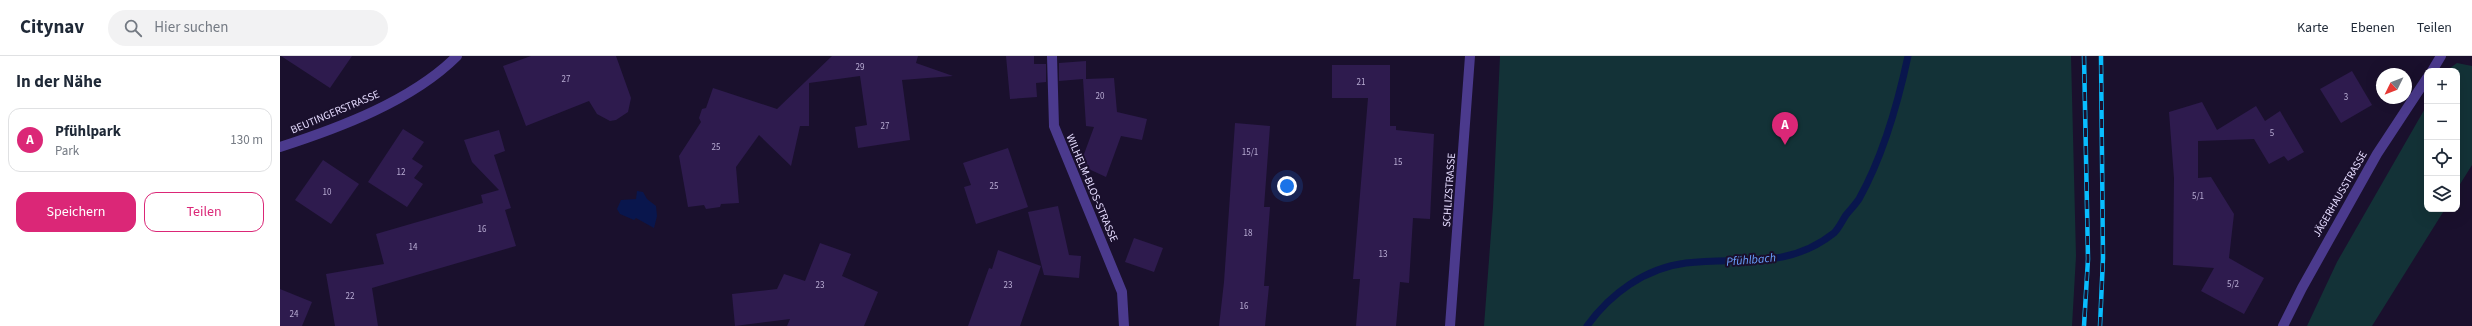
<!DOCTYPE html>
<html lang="de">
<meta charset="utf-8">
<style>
:root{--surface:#fff;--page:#f2f2f3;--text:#1f2937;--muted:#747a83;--line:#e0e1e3;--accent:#db2777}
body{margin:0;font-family:"Source Sans 3",sans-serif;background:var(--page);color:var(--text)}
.controls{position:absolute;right:12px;top:12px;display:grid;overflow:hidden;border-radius:8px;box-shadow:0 4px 16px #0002}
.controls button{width:36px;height:36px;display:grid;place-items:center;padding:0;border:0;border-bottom:1px solid var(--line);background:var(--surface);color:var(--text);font:20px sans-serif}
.compass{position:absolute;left:2096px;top:12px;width:36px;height:36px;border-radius:50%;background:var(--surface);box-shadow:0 4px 16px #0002;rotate:227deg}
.you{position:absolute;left:1007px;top:130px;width:14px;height:14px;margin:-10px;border:3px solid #fff;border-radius:50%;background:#1a73e8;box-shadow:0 0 0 6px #1a73e833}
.badge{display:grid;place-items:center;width:26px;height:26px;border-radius:50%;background:var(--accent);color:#fff;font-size:13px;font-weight:700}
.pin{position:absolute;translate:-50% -33px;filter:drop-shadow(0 1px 2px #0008)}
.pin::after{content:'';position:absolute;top:21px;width:14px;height:12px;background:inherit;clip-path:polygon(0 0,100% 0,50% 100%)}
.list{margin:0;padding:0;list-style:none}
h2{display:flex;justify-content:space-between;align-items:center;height:52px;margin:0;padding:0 16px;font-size:17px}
h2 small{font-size:13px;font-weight:400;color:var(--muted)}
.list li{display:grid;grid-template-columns:26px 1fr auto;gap:12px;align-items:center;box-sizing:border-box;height:64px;margin:0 8px 8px;padding:0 8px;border:1px solid var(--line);border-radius:12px}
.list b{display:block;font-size:15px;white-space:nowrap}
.list p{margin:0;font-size:13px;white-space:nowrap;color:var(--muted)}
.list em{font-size:13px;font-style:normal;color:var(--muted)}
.actions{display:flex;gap:8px;padding:12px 16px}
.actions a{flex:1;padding:9px 0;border:1px solid var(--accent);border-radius:12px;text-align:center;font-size:14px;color:var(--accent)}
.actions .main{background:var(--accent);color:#fff}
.icon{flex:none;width:22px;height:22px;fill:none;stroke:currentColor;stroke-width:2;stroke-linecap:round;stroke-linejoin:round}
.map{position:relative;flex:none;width:2192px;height:270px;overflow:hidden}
header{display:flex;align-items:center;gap:24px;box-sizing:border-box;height:56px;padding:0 20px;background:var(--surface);border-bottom:1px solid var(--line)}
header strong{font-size:19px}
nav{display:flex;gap:22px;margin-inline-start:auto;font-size:14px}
.search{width:280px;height:36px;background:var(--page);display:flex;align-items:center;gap:10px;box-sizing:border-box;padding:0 14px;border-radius:22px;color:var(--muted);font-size:15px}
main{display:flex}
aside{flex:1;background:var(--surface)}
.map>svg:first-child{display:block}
</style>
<header>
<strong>Citynav</strong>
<div class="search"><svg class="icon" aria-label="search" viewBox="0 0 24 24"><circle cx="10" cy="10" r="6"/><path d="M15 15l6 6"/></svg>Hier suchen</div>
<nav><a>Karte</a><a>Ebenen</a><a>Teilen</a></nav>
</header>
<main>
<aside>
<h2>In der Nähe<small></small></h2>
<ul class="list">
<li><span class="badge">A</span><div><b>Pfühlpark</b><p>Park</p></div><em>130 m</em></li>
</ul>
<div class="actions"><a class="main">Speichern</a><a>Teilen</a></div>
</aside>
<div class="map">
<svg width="2192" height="270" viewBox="0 0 2192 270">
<rect width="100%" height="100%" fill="#1a102d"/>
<g fill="#133237">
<path d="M1220 0H1791L1796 200 1792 270H1204L1213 151Z"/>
<path d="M2177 7 2192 10V109L2177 133V15H2166Z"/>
<path d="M2147 49V153H2165L2092 270H2027L2057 206Z"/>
</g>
<path fill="#09164d" d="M357 135 363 136 367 143 376 150 377 160 374 172 356 162 354 164 340 158 337 153 341 144 356 143Z"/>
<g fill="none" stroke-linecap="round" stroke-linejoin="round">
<path stroke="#09164d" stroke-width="7" d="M1307 270C1330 238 1365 212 1406 207 1459 200 1506 215 1554 177 1559 172 1562 165 1566 159 1570 154 1575 149 1579 143 1603 100 1618 47 1628 0"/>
</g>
<g fill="#2e1b4e">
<path d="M1 0H72L50 32Z"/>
<path d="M251 0H336L351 42 348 56 336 64 330 65 317 58 309 45 246 70 223 10Z"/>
<path d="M552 0H638L636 7 673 20 622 24 630 84 578 92 575 71 587 69 580 20 529 27V70H520L511 110 479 79 456 111 459 147 441 148 440 151 426 153 424 149 408 151 399 100 421 66 419 62 422 53 426 52 433 32 497 53Z"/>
<path d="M726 0H754V8H766V26L756 27 757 41 730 43Z"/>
<path d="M806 5V23L834 22 837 56 867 63 862 84 841 80 826 121 800 109 814 71 806 70 803 23 779 25V7Z"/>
<path d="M1052 9H1110V70H1116V74L1154 78 1150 163 1133 162 1129 227 1120 226 1116 270H1076L1080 223H1073L1088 42H1052Z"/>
<path d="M2072 15 2092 49 2061 67 2040 33Z"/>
<path d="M1922 46 1937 74 1976 50 1985 65 2000 55 2024 96 2008 105 2004 100 1989 108 1974 83 1918 85V122L1931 121 1954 158 1949 202 1984 222 1964 258 1921 235 1934 212 1893 209 1894 122 1889 56Z"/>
<path d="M955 67 990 70 984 151H990L984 230H989L985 270H939L944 226Z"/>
<path d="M123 73 144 86 132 103 143 110 134 122 143 128 127 151 88 126Z"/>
<path d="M219 74 225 95 214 99 231 152 225 154 236 190 92 232 98 270H55L46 218 104 208 96 178 203 147 201 139 219 134 192 106 184 84Z"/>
<path d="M728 92 748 151 696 168 684 131 691 129 683 107Z"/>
<path d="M43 104 79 128 51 168 15 144Z"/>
<path d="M778 150 789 199 801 200 799 222 764 219 748 156Z"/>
<path d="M854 182 883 192 874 216 845 206Z"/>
<path d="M540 187 571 198 562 220 598 236 584 270H507L510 263 455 270 452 238 497 233 504 218 525 225Z"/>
<path d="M718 194 761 210 740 270H688L709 212 712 213Z"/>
<path d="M0 233 32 246 22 270H0Z"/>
</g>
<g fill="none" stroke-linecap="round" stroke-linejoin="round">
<g stroke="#4b3a8d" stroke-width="10">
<path d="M2152 15 2161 0"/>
<path d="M2003 270 2022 232 2097 98 2147 22"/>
</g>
<g stroke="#4b3a8d" stroke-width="10">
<path d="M772 0 774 70 842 236 844 270"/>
<path d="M0 91C59 72 132 45 177 0"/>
<path d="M1170 270 1190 0"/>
</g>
<g stroke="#08bdff" stroke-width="4.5">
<g id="rail">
<path d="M1804 0 1808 203 1804 270"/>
<path d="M1820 270 1823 202 1821 0"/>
</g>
</g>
<use href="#rail" stroke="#1a102d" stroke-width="3" stroke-dasharray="9" stroke-linecap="butt"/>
</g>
<g text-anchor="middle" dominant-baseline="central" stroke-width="4" stroke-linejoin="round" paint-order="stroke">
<g font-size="9" fill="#b8acd3">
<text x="580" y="11">29</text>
<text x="286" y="23">27</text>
<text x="1081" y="26">21</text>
<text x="820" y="40">20</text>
<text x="2066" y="41">3</text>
<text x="605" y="70">27</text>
<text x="1992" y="77">5</text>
<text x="436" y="91">25</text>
<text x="970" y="96">15/1</text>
<text x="1118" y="106">15</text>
<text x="121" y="116">12</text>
<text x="714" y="130">25</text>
<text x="47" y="136">10</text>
<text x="1918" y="140">5/1</text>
<text x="202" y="173">16</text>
<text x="968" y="177">18</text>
<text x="133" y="191">14</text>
<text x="1103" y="198">13</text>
<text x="1953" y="228">5/2</text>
<text x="540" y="229">23</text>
<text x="728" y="229">23</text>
<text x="70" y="240">22</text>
<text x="964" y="250">16</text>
<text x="14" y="258">24</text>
</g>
<g font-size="11" fill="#e6dcff" stroke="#1a102d">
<text transform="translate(55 56) rotate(-23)">BEUTINGERSTRASSE</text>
<text transform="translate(812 132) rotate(67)">WILHELM-BLOS-STRASSE</text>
<text transform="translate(1169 134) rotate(-86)">SCHLIZSTRASSE</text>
<text transform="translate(2060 138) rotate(-60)">JÄGERHAUSSTRASSE</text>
</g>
<g font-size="12" font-style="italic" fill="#6aa1ff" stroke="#1a102d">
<text transform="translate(1471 204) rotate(-5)">Pfühlbach</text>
</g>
</g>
</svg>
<div class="controls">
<button>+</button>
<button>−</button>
<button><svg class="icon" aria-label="locate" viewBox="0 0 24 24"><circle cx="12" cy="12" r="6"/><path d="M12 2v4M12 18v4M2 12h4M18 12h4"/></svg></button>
<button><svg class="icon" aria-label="layers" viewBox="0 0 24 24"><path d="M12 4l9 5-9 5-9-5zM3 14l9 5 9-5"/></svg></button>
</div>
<svg class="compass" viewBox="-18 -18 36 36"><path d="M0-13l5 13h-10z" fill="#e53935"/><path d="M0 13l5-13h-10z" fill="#747a83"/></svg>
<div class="you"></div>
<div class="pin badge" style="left:1505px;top:89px">A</div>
</div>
</main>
